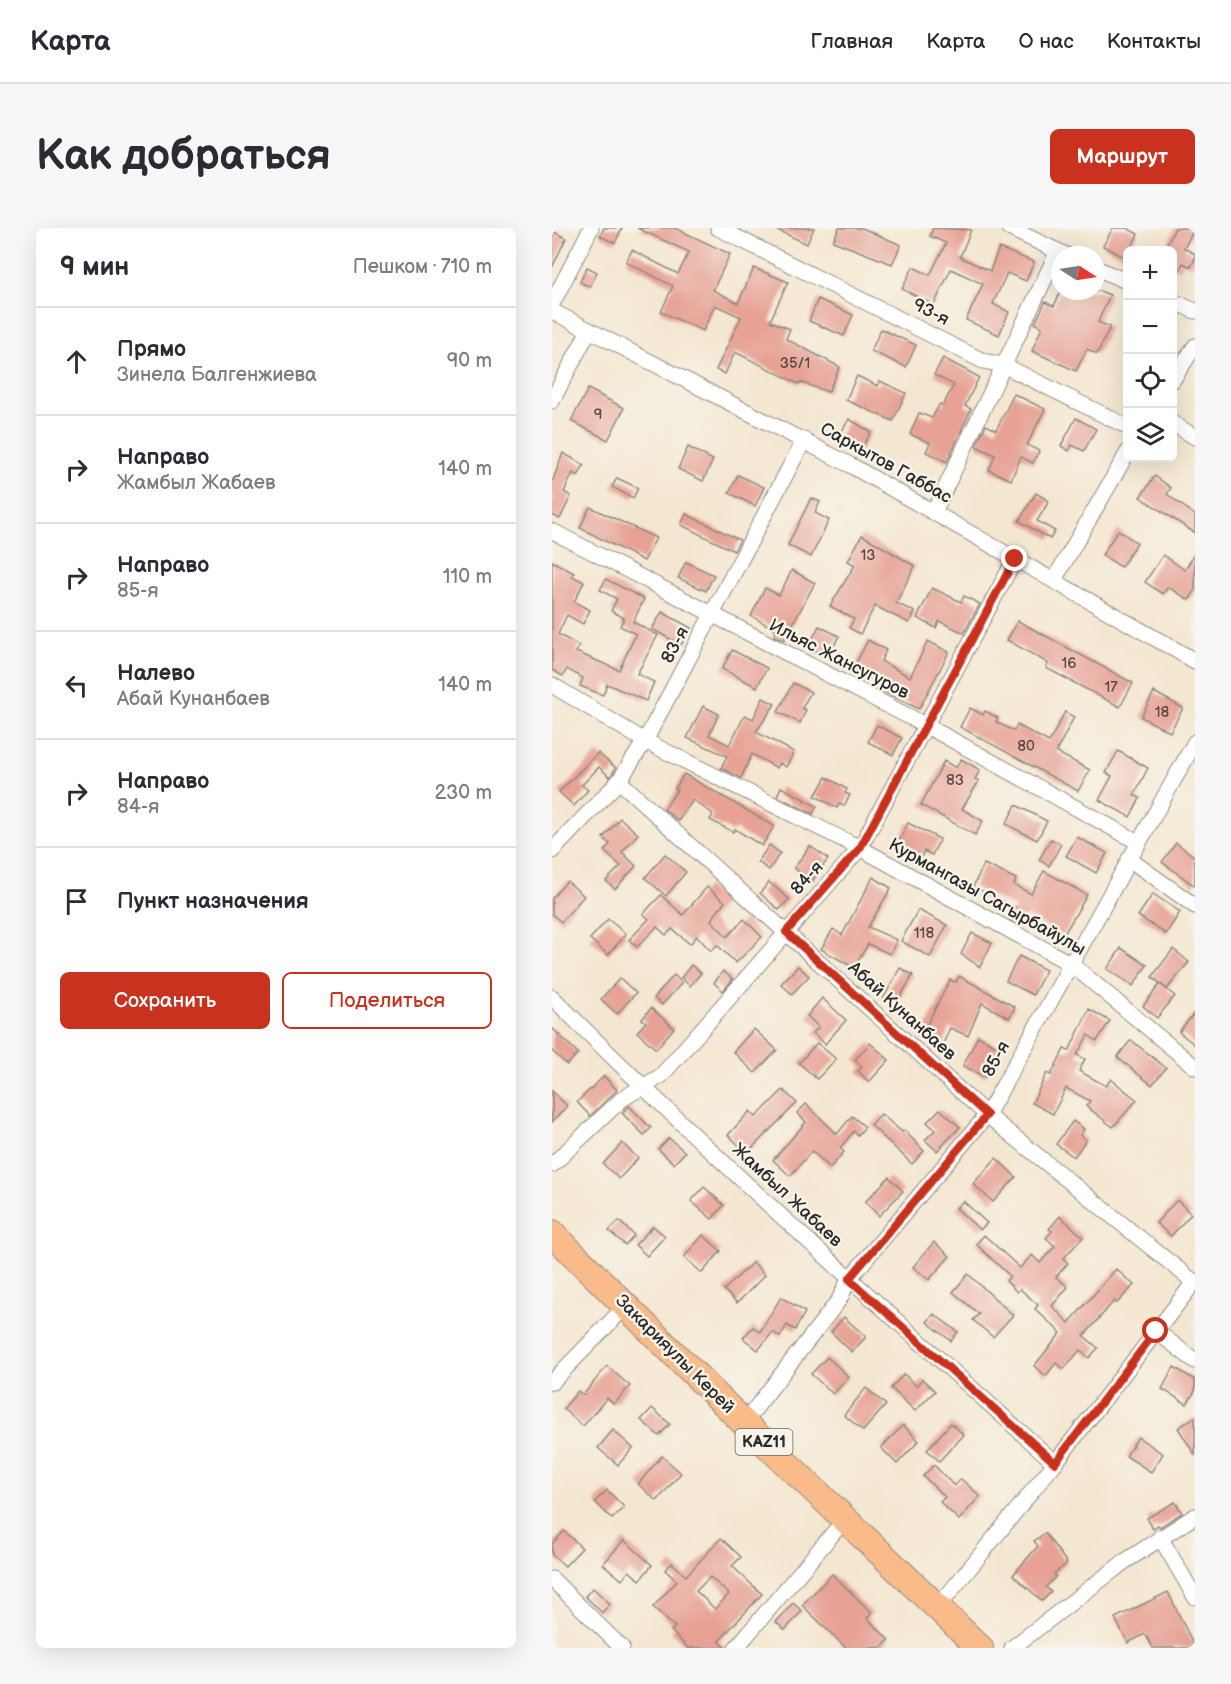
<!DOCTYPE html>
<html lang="ru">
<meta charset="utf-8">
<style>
:root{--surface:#fff;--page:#f7f7f7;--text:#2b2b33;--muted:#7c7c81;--line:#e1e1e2;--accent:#c8321e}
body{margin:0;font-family:"Balsamiq Sans",sans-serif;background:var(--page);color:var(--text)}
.controls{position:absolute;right:18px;top:18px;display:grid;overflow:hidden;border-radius:9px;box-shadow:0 6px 24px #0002}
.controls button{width:54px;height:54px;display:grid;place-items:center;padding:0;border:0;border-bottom:2px solid var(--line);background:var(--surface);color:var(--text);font:30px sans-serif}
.compass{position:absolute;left:499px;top:18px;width:54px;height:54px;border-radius:50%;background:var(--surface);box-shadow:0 6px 24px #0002;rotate:102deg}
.stop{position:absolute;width:18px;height:18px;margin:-14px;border:4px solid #c8321e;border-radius:50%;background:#fff}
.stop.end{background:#c8321e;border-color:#fff;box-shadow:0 2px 6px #0008}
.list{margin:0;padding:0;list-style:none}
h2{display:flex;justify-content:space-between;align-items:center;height:78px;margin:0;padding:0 24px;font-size:26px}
h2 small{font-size:20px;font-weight:400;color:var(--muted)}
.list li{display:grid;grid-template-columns:39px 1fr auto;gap:18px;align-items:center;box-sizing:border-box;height:108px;padding:0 24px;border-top:2px solid var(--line)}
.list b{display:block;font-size:22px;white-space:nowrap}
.list p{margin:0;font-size:20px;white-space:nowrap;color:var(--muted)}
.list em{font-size:20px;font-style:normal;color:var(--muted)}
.actions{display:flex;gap:12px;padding:18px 24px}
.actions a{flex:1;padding:14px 0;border:2px solid var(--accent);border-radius:9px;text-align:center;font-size:21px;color:var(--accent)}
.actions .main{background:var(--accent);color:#fff}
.icon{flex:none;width:33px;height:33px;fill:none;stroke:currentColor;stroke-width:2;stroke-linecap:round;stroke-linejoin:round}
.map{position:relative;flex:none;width:643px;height:1420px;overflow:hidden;border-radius:9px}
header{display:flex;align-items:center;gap:36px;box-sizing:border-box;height:84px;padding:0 30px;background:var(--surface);border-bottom:2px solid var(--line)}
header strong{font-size:28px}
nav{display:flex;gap:33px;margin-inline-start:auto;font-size:21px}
.intro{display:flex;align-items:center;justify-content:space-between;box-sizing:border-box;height:144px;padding:0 36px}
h1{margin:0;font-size:42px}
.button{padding:15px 27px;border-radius:9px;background:var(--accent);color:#fff;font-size:21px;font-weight:700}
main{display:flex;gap:36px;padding:0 36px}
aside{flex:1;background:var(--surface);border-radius:9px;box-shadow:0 6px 24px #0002}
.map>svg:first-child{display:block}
</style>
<header>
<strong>Карта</strong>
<nav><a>Главная</a><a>Карта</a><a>О нас</a><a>Контакты</a></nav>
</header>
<div class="intro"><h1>Как добраться</h1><a class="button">Маршрут</a></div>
<main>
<aside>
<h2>9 мин<small>Пешком · 710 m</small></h2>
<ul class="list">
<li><svg class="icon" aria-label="ahead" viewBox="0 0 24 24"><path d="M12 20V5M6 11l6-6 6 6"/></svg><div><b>Прямо</b><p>Зинела Балгенжиева</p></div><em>90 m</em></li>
<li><svg class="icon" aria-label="right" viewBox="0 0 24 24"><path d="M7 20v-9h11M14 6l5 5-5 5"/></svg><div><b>Направо</b><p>Жамбыл Жабаев</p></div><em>140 m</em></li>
<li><svg class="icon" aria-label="right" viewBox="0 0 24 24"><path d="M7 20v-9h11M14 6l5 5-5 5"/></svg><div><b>Направо</b><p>85-я</p></div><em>110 m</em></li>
<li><svg class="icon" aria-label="left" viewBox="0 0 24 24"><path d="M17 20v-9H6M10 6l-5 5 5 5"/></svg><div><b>Налево</b><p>Абай Кунанбаев</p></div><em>140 m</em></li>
<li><svg class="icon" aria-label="right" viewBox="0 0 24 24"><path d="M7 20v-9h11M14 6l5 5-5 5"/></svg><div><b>Направо</b><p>84-я</p></div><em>230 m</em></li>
<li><svg class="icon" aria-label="arrive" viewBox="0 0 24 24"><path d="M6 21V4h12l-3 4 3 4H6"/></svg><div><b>Пункт назначения</b></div></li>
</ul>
<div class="actions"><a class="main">Сохранить</a><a>Поделиться</a></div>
</aside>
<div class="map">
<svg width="643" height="1420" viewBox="0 0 643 1420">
<rect width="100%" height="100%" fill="#f7f3e8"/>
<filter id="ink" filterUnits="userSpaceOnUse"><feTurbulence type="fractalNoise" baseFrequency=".0167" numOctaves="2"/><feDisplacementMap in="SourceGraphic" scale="12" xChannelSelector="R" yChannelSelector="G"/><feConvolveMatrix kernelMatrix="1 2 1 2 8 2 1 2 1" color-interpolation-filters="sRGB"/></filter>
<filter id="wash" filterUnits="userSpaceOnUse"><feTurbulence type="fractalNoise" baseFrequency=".008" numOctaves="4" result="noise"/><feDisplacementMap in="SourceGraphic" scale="24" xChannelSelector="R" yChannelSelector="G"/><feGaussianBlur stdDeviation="1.35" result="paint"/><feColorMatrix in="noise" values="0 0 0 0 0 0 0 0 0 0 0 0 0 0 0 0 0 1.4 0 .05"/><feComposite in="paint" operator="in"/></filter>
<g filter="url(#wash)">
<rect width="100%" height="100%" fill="#f4e7d1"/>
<g id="blocks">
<g fill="#e7a295" fill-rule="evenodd">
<path d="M52 0H70L63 15 48 8Z"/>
<path d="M85 0H123L178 26 161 62 186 75 202 40 236 54 218 93 238 101 234 111 288 139 276 164 248 154 247 156 183 124 173 146 164 142 189 89 163 77 151 103 109 84 121 58 74 34 80 22 126 46 137 24Z"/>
<path d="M221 0H262L255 16Z"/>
<path d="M287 0H310L349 17 340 36 281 13Z"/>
<path d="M381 0 419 2 408 29 438 43 447 20 482 34 474 53 455 45 441 76 457 84 447 107 414 92 431 56 399 41 382 77 350 61 361 39 378 47 394 15 378 8Z"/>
<path d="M561 0H575L586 6 574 30 551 18Z"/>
<path d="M623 0H643L632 20 643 26V30L639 39 631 35 628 42 621 39V22H612Z"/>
<path d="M0 3 14 10 0 40Z"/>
<path d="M35 39 45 44 38 59 28 54Z"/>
<path d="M509 63H548L558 67 546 94 558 99 545 126 535 121 524 143 480 123 490 99 483 95 489 83 493 74 502 78Z"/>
<path d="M266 71 301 87 292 108 257 93Z"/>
<path d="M329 101 364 117 354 139 319 123Z"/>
<path d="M391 130 427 149 413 178 419 181 395 234 374 224 378 215 358 206 367 185 380 190 388 176 391 177 402 157 382 147Z"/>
<path d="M305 148 326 158 328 153 354 165 341 193 294 172Z"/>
<path d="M36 161 72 180 56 212 19 193Z"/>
<path d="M462 166 493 181 475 217 487 223 481 235 469 229 459 252 437 242 443 227 424 218 434 197 444 202Z"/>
<path d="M524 190 544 201 532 223 520 217 517 223 509 218Z"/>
<path d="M297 191 319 204 307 225 285 212Z"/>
<path d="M136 219 161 232 151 253 126 241Z"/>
<path d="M11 225 32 237 26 248 21 245 12 264 19 268 8 291 0 287V255Z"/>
<path d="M186 247 212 259 203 278 177 265Z"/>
<path d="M603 248 619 260 615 266 643 287V305L588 269Z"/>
<path d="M65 250 86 260 81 270 60 259Z"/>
<path d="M484 265 497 273 485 293 503 303 498 311 467 293Z"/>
<path d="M259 270 268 274 263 285 277 292 259 329 236 317Z"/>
<path d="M38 279 104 310 92 333 28 300Z"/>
<path d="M134 286 188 312 182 323 129 297Z"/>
<path d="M566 302 585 315 569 339 550 327Z"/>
<path d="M310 307 363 338 344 375 363 384 357 395 323 378 308 406 297 400 302 391 278 378 303 337 296 333Z"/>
<path d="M643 325V363L637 372 616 359 611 366 593 354 611 327 633 342Z"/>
<path d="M0 333 22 345 20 348 32 354 22 374 38 382 31 396 15 387 6 406 27 418 24 424 67 442 84 406 68 398 72 390 59 383 65 371 48 362 54 351 92 371 81 394 106 407 85 446 102 454 94 473 55 456 51 467 28 458 31 450 15 441 11 448 0 442Z"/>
<path d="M134 334 162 347 154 363 126 350Z"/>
<path d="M240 342 263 355 232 412 222 408 225 402 199 388 213 360 227 367Z"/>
<path d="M380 360 409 374 412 368 428 376 412 405 387 393 384 400 365 390Z"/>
<path d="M110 384 139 400 129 417 100 401Z"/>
<path d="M466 393 581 455 568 479 494 440 496 435 455 412Z"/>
<path d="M267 398 287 408 276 429 256 419Z"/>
<path d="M316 412 334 422 329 433 358 449 376 413 397 424 367 481 321 459 324 453 301 441Z"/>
<path d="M180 422 215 440 205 459 170 441Z"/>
<path d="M241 455 259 464 250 480 254 482 248 495 226 484Z"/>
<path d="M602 464 631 480 618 504 589 489Z"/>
<path d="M211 470 223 476 204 504 242 524 234 539 228 535 225 540 200 526 189 550 169 540 175 528 135 510 151 478 167 486 157 507 177 517 193 487 201 491Z"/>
<path d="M418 480 431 487 433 483 446 490 444 494 462 503 465 497 497 514 513 484 522 489 504 524 538 542 526 563 408 499Z"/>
<path d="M325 497 350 510 341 527 316 514Z"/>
<path d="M566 523 596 540 582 567 588 570 578 589 547 572 560 548 554 545Z"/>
<path d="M46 525 64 540 58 549 47 539 30 557 36 562 22 578 7 564Z"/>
<path d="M409 531 428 542 423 551 427 553 410 581 431 593 423 607 369 577 392 533 404 540Z"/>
<path d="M132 546 222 598 210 618 183 601 181 604 158 592 161 586 141 572 126 593 112 581 125 562 123 561Z"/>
<path d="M274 549 295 561 293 565 298 567 292 578 287 576 285 580 263 568Z"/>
<path d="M229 559 265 578 261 586 225 568Z"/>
<path d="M464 577 495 593 485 612 454 596Z"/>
<path d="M68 590 86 606 70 624 84 638 63 661 54 653 69 638 52 623 58 616 51 610Z"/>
<path d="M356 595 388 611 380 627 372 623 369 629 345 617Z"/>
<path d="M525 609 555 625 544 645 514 628Z"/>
<path d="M499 611 509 616 497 638 487 632Z"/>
<path d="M624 615 643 629V658L610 634Z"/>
<path d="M217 617 228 625 217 642 206 634Z"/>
<path d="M258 618 276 631 260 653 242 640Z"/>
<path d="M113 626 134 644 114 668 93 650Z"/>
<path d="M432 636 464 651 462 657 479 666 492 643 535 667 511 708 474 687 469 697 457 691 463 679 421 659Z"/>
<path d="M321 649 339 660 316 699 345 712 338 726 316 716 302 740 269 721 281 701 290 707Z"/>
<path d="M15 653 32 668 9 694 0 686V670Z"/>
<path d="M217 654 237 671 227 682 208 665Z"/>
<path d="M155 659 173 674 159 692 175 709 192 691 210 709 184 735 165 717 159 723 145 708 138 716 120 701 114 707 105 699 85 719 77 712 97 691 91 686 109 667 131 687Z"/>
<path d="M601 666 628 684 614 706 586 688Z"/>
<path d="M366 682 395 697 378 729 349 713Z"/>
<path d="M56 691 74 706 56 727 38 711Z"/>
<path d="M420 705 440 715 428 739 409 726Z"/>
<path d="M569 720 595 737 581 758 555 741Z"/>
<path d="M621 721 637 734 615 761 600 749Z"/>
<path d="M467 728 494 742 481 767 454 753Z"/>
<path d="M139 737 149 745 138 758 129 750Z"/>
<path d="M246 738 257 748 240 766 229 756Z"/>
<path d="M348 740 361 747 343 778 331 771Z"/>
<path d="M171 743 181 751 171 763 162 755Z"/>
<path d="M122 747 130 755 110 777 102 770Z"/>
<path d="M407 748 463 779 457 790 430 775 416 808 398 800 391 816 370 806 398 752 404 754Z"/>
<path d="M68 750 84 765 65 786 49 771Z"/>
<path d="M608 756 623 768 605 790 591 778Z"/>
<path d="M270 770 294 792 273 816 261 805 267 799 255 788Z"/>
<path d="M99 780 122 800 104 821 85 804 94 794 90 791Z"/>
<path d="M537 781 558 793 545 813 536 807 525 827 533 831 527 843 554 858 559 851 585 872 561 899 534 878 538 873 514 860 501 886 480 875 495 845 499 847 512 821 517 823Z"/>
<path d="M643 784V817L627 804Z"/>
<path d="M0 800 26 825 15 837 0 823Z"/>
<path d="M202 801 225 822 203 845 181 824Z"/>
<path d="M426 808 447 819 433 849 411 838Z"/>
<path d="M579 812 614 840 600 857 565 829Z"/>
<path d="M265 815 284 831 265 851 247 835Z"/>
<path d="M318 815 337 832 317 854 306 843 310 839 303 832Z"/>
<path d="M52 848 65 862 38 888 25 874Z"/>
<path d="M231 862 245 875 195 925 176 907 198 883 204 889Z"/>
<path d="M0 863 15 878 0 894Z"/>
<path d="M254 876 285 906 300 888 313 899 306 907 302 903 288 920 292 924 278 940 260 923 238 948 221 932 254 894 245 885Z"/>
<path d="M77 878 99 900 92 907 70 885Z"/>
<path d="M388 881 408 899 385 923 373 912 383 902 375 894Z"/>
<path d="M329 886 350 904 352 902 372 923 360 936 319 897Z"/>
<path d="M521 893 532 901 528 907 534 912 522 929 504 916Z"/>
<path d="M117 910 133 924 122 936 106 921Z"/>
<path d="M70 915 86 930 67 951 51 936Z"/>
<path d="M444 930 464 949 441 974 421 956Z"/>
<path d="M337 949 351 963 327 988 313 974Z"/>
<path d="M152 959 172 977 160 991 139 973Z"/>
<path d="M625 972 639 986 619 1008 604 995Z"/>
<path d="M411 973 435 995 428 1002 404 980Z"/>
<path d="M508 988 531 1009 511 1031 516 1035 504 1049 516 1059 500 1078 517 1095 564 1041 582 1057 565 1075 562 1073 532 1108 546 1120 537 1130 528 1122 512 1141 504 1135 494 1148 482 1138 509 1105 483 1081 486 1077 468 1061 465 1064 454 1053 458 1048 424 1016 432 1007 468 1040 480 1027 488 1035 503 1018 494 1010 500 1003 497 1001Z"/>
<path d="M67 993 82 1007 73 1017 57 1003Z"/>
<path d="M101 998 113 1008 95 1028 83 1017Z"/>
<path d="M151 1007 169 1023 150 1045 132 1029Z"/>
<path d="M382 1014 398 1028 377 1052 361 1039Z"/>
<path d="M201 1034 213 1047 185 1075 172 1062Z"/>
<path d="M416 1046 461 1087 441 1109 421 1092 427 1086 401 1064Z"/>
<path d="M229 1069 253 1084 243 1102 235 1097 228 1109 221 1104 206 1122 191 1110 201 1099 208 1104Z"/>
<path d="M382 1086 406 1104 399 1113 375 1094Z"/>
<path d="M292 1089 314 1109 300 1124 279 1104Z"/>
<path d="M275 1129 297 1149 281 1166 259 1146Z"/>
<path d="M55 1138 78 1158 62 1176 55 1170 31 1198 11 1181 26 1163 31 1167Z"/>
<path d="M622 1139 643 1152V1163L635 1176 610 1161Z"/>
<path d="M352 1146 364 1158 370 1151 383 1163 363 1183 339 1160Z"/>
<path d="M314 1160 334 1177 311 1203 292 1187Z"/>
<path d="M100 1180 118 1196 107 1208 89 1192Z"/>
<path d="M643 1189V1227L626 1200Z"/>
<path d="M399 1195 412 1207 387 1233 375 1222Z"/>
<path d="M351 1197 367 1213 345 1236 329 1220Z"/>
<path d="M61 1202 81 1220 66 1237 46 1220Z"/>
<path d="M586 1209 611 1226 599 1244 574 1228Z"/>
<path d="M110 1228 129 1245 105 1273 86 1256Z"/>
<path d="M382 1237 402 1258 409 1251 428 1268 407 1292 388 1274 393 1269 371 1248Z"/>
<path d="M55 1262 72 1279 60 1291 43 1274Z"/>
<path d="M623 1274 630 1285 608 1299 606 1297 601 1301 595 1290Z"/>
<path d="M12 1303 30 1320 13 1338 0 1327V1316Z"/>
<path d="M493 1305 515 1335 502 1346 504 1348 494 1359 499 1364 490 1373 461 1347 486 1318 482 1313Z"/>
<path d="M169 1310 189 1329 180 1338 210 1366 167 1413 174 1420H136L119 1403 123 1399 101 1379 125 1353 113 1342 120 1335 134 1348ZM158 1349 177 1366 163 1381 144 1363Z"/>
<path d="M72 1312 100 1337 88 1352 77 1343 70 1352 51 1336Z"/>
<path d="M280 1346 320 1385 315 1390 337 1412 329 1420H294L250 1377Z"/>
<path d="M41 1360 58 1376 50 1385 33 1368Z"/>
<path d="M616 1364 643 1420H601L593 1406 576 1415 563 1390Z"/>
<path d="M241 1375 250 1383 233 1402 224 1394Z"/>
</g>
</g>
</g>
<g filter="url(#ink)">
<use href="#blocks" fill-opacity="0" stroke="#90897e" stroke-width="1.5"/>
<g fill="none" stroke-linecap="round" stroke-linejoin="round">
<g stroke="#90897e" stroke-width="17">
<g id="minor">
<path d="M166 0 431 133 451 137 576 199"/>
<path d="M457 0 514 27"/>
<path d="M544 40 576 54"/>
<path d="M620 73 643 83"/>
<path d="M0 76 39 0"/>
<path d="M0 83 298 237 643 433"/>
<path d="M620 153 643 118"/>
<path d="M0 173 37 102"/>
<path d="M620 195 643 209"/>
<path d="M382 284 506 23"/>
<path d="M0 303 373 497 586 614"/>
<path d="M502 352 576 224"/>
<path d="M0 457 93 513 308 620 519 736 643 839"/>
<path d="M67 553 435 887 642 1054"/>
<path d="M0 623 67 553 93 513 252 212"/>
<path d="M577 631 643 678"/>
<path d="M0 769C161 931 333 1082 503 1235"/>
<path d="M0 937 70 871 109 848 308 620 463 331"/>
<path d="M604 1103 643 1133"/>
<path d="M0 1154 75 1077"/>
<path d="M192 1195 287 1072 297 1051 435 887 643 514"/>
<path d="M608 1309 643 1369"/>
<path d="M0 1351 70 1420"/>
<path d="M386 1379 503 1235 643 1053"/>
<path d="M184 1420 294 1290"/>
<path d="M460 1420 572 1334 643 1288"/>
</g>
</g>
<g stroke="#90897e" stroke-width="28">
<path id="trunk" d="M0 1005 192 1195 428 1420"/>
</g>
<use href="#minor" stroke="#fff" stroke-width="15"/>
<use href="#trunk" stroke="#fabb8b" stroke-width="26"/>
</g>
</g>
<g fill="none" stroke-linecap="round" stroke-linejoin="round" filter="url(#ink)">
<path stroke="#c8321e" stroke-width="8" d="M463 331 308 620 234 704 435 887 297 1051 503 1235 604 1103"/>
</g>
<g text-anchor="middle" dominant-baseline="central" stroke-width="5" stroke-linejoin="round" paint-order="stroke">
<g font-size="15" fill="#5a4946">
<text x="243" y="135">35/1</text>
<text x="46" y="186">9</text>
<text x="316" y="327">13</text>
<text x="517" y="435">16</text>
<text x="559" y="459">17</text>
<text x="610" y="484">18</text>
<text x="474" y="518">80</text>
<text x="403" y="552">83</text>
<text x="372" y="705">118</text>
</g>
<rect fill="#f7f3e8" stroke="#686764" stroke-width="1.5" x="183.5" y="1201" width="57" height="26" rx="4.5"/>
<g font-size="16" font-weight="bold" fill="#2b2b2b">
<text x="212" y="1214">KAZ11</text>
</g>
<g font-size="18" fill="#2b2b2b" stroke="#f7f3e8">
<text transform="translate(379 84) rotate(27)">93-я</text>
<text transform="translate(334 235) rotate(29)">Саркытов Габбас</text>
<text transform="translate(123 417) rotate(-62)">83-я</text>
<text transform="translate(287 431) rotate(27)">Ильяс Жансугуров</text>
<text transform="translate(255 650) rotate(-48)">84-я</text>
<text transform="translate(435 669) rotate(29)">Курмангазы Сагырбайулы</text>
<text transform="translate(350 783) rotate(42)">Абай Кунанбаев</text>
<text transform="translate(444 831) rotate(-61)">85-я</text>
<text transform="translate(235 967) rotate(43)">Жамбыл Жабаев</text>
<text transform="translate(123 1126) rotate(45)">Закарияулы Керей</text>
</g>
</g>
</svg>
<div class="controls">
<button>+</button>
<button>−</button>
<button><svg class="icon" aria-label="locate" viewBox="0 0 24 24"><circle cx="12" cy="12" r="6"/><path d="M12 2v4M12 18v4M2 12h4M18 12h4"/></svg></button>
<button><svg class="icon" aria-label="layers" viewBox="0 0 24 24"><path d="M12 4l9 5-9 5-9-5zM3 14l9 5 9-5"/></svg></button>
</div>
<svg class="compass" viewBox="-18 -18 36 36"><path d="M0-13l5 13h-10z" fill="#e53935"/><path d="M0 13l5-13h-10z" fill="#7c7c81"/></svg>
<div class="stop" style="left:604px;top:1103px"></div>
<div class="stop end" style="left:463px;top:331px"></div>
</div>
</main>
